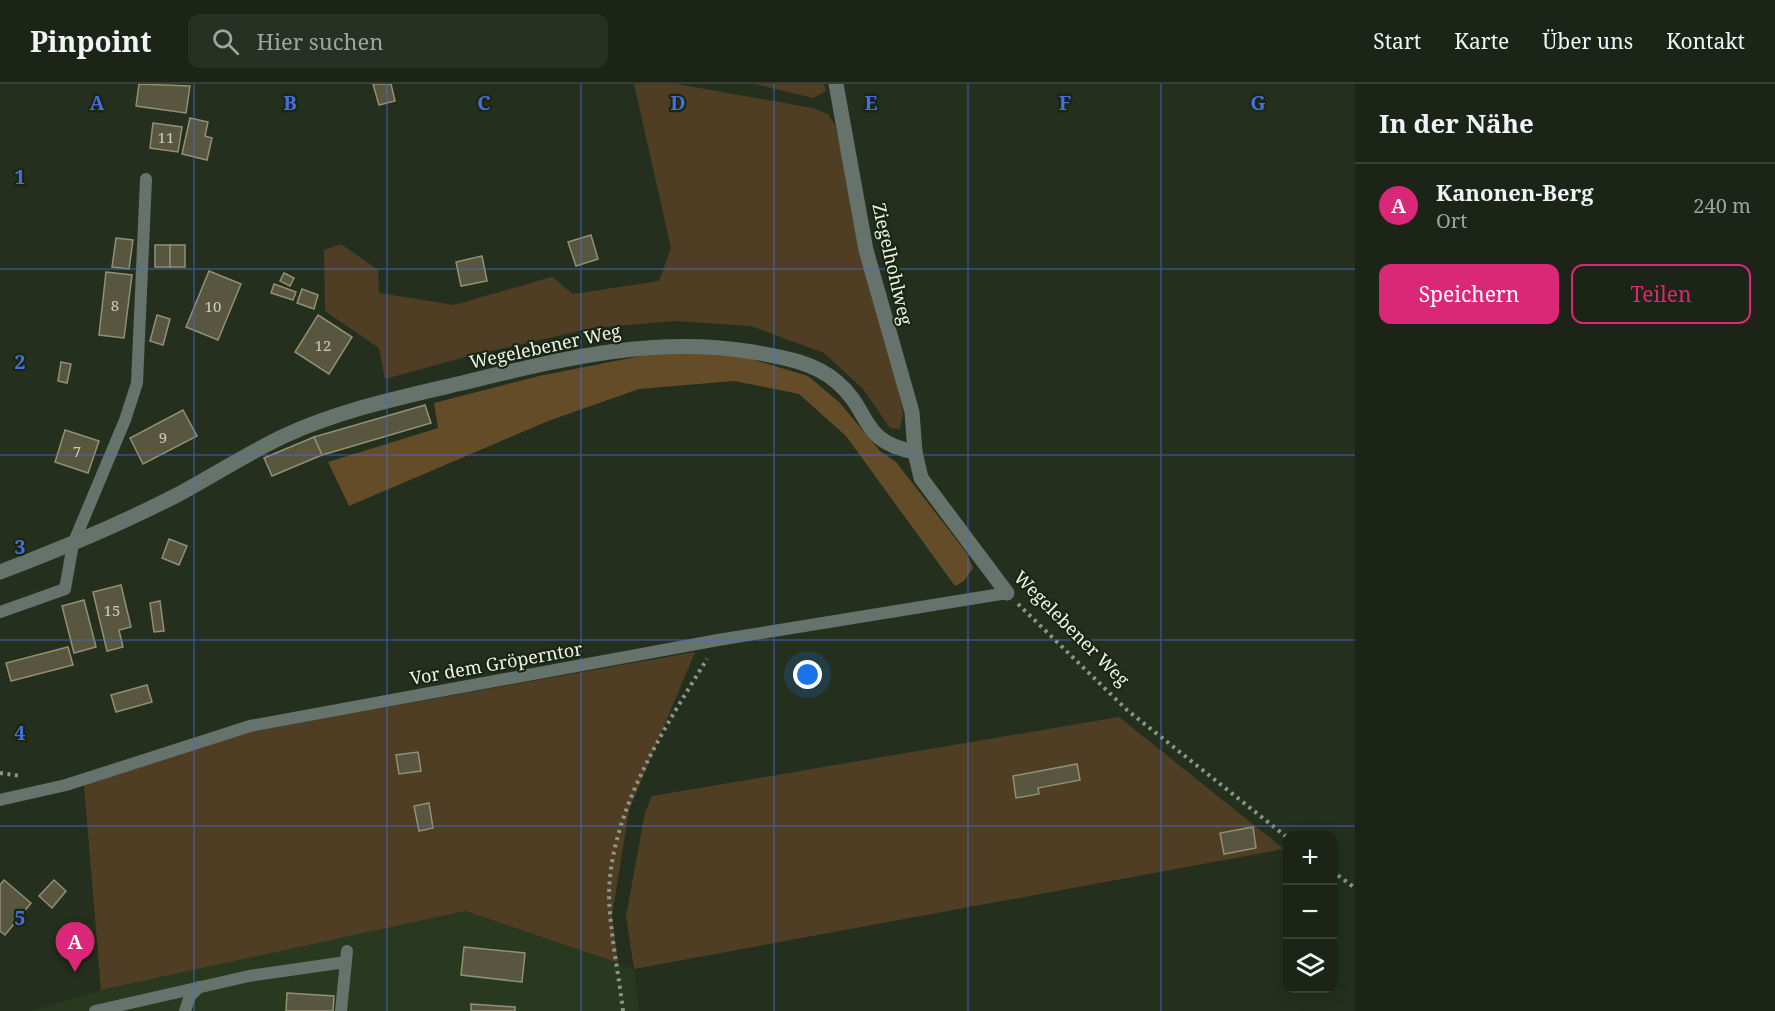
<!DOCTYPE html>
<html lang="de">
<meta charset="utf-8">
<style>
:root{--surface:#1b2416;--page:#283023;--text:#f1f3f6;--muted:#a0a4a1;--line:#394135;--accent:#db2777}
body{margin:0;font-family:"Noto Serif",serif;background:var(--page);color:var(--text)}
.controls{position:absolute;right:18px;bottom:18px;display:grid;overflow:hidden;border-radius:12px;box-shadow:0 3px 15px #0003}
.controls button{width:54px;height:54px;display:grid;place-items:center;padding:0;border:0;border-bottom:2px solid var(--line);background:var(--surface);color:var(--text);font:30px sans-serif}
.you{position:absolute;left:808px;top:591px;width:21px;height:21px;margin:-15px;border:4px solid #fff;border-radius:50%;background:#1a73e8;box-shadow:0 0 0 9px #1a73e833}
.badge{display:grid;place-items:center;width:39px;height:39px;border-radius:50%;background:var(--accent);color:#fff;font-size:20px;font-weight:700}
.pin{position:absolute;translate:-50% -50px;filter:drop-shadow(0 2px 3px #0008)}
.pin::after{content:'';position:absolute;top:32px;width:21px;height:18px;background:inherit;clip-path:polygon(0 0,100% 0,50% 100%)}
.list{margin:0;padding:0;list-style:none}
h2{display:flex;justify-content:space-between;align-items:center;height:78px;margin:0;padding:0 24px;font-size:26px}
h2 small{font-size:20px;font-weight:400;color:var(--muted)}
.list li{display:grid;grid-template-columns:39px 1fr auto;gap:18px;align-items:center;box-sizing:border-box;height:84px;padding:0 24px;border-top:2px solid var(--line)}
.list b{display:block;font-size:22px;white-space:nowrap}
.list p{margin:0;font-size:20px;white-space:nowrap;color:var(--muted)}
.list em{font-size:20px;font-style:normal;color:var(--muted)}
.actions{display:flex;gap:12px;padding:18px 24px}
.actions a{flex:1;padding:14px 0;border:2px solid var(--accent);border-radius:12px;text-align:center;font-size:21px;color:var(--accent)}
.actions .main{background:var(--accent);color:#fff}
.icon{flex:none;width:33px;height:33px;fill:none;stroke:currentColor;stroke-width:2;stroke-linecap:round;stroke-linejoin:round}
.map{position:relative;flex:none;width:1355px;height:927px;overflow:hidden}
header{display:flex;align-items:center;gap:36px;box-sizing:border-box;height:84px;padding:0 30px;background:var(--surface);border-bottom:2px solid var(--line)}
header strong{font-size:28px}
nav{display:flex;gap:33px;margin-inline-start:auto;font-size:21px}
.search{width:420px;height:54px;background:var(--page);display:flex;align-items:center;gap:15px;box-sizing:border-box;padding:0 21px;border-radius:12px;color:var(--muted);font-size:22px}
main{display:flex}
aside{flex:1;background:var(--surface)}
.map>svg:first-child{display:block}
</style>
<header>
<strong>Pinpoint</strong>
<div class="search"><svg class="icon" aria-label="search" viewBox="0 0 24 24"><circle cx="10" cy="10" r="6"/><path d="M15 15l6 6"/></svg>Hier suchen</div>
<nav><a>Start</a><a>Karte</a><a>Über uns</a><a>Kontakt</a></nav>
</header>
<main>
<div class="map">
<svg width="1355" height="927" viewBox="0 0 1355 927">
<rect width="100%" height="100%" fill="#24301d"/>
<path fill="#293920" d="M465 827 634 885 639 927H31L101 906Z"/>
<g fill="#503e24">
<path d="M634 0H677L812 24 828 30 835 41 897 301 903 329 900 345 890 344 863 305 824 269 751 242 675 237 593 244 465 273 385 295 379 264 325 227 324 166 341 160 378 186 379 209 454 221 552 193 573 210 659 197 671 164Z"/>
<path d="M755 0H824L826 7 813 14Z"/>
<path d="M695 568 629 726 612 832 618 879 465 827 101 906 84 701 252 647Z"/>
<path d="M1119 633 1284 765 634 885 626 832 645 729 652 712Z"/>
</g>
<path fill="#644c29" d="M699 269 741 272 808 292 839 318 880 367 896 378 966 468 973 484 964 497 955 502 846 352 799 310 734 297 639 305 548 337 349 422 328 378 438 344 434 319 539 292 651 270Z"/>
<g fill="#58563e" stroke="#919076" stroke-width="1.5">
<path d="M139 0 190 2 186 29 136 22Z"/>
<path d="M373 0H391L395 17 379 21Z"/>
<path d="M190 34 208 38 205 52 212 54 207 76 182 70Z"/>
<path d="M153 39 182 43 178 68 150 64Z"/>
<path d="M591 151 598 175 576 182 568 158Z"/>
<path d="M116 154 133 156 129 185 112 183Z"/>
<rect x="155" y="161" width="15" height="22"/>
<rect x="170" y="161" width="15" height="22"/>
<path d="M482 172 487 197 461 202 456 178Z"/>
<path d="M209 187 241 200 218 256 186 243Z"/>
<path d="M106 188 132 191 124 254 99 251Z"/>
<path d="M284 189 294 194 290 202 280 197Z"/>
<path d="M274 200 296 208 293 216 271 209Z"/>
<path d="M302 205 318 211 314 225 297 219Z"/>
<path d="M157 231 170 235 163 261 150 257Z"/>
<path d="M318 231 352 253 329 290 295 268Z"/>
<path d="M61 278 71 280 67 299 58 297Z"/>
<path d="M425 321 431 339 322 371 314 353Z"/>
<path d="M183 326 197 352 143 380 130 354Z"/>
<path d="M65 346 99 357 88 389 55 378Z"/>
<path d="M314 353 322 371 272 392 264 374Z"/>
<path d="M169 455 187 462 179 481 162 474Z"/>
<path d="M121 501 131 543 119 546 123 563 107 567 93 508Z"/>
<path d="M84 516 96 563 74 569 62 522Z"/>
<path d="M160 517 164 547 154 548 150 519Z"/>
<path d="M68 563 73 581 11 597 6 579Z"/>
<path d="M147 601 152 618 116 628 111 611Z"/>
<path d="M418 668 421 687 399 690 396 671Z"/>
<path d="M1077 680 1080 696 1038 704 1039 710 1016 714 1013 692Z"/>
<path d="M429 719 433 744 419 747 414 722Z"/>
<path d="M1253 743 1256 764 1224 770 1220 749Z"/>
<path d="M4 796 31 819 5 851 0 847V801Z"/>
<path d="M54 796 66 807 52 824 39 812Z"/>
<path d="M464 863 525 869 522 898 461 891Z"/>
<path d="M287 909 334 912 333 927H286Z"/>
<path d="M471 920 515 923V927H471Z"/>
</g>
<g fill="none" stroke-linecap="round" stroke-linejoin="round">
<g stroke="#8d9787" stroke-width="4" stroke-dasharray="3 4.5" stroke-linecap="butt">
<path d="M1018 520 1127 626 1288 754"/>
<path d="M0 689 21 692"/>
<path d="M1332 787 1355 804"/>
<path d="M623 927C619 892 609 843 609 809 611 726 665 643 707 575"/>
</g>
<g stroke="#66726c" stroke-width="12">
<path d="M0 528 65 505 73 460 125 336 137 299 146 95"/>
<path d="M0 716 66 701 250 642 718 556 1007 509"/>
<path d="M95 927 249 892 346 878"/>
<path d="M185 927 190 912 199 903"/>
<path d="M341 927 347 867"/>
</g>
<g stroke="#66726c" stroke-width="15">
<path d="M836 0 866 166 912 328 915 368"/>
<path d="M0 488C61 465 121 440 179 410 214 391 248 369 284 352 340 326 402 313 462 299 558 276 653 251 753 268 782 273 814 278 837 298 872 328 859 358 915 368L921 394 1007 509"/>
</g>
</g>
<path fill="none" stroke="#476fdb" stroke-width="1.5" stroke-opacity="0.55" d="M194 0V927M387 0V927M581 0V927M774 0V927M968 0V927M1161 0V927M0 185H1355M0 371H1355M0 556H1355M0 742H1355"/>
<g text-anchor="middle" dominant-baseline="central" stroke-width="4.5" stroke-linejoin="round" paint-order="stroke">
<g font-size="15" fill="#c8cdbe">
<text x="166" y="53">11</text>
<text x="115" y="221">8</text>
<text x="213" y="222">10</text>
<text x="323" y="261">12</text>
<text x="163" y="353">9</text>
<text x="77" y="367">7</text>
<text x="112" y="526">15</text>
</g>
<g font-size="18" fill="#edf5e9" stroke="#1a2613">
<text transform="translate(893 180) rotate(77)">Ziegelhohlweg</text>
<text transform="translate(545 262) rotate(-12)">Wegelebener Weg</text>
<text transform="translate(1072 544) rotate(45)">Wegelebener Weg</text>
<text transform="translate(496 579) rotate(-10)">Vor dem Gröperntor</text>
</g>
</g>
<g font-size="20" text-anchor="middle" font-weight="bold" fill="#476fdb" stroke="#1a2613" stroke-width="4.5" stroke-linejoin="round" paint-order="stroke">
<text x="97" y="26">A</text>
<text x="290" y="26">B</text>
<text x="484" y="26">C</text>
<text x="678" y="26">D</text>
<text x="871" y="26">E</text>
<text x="1065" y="26">F</text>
<text x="1258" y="26">G</text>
<text x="20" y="100">1</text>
<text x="20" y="285">2</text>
<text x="20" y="470">3</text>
<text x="20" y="656">4</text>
<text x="20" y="841">5</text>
</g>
</svg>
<div class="controls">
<button>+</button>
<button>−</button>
<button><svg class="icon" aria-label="layers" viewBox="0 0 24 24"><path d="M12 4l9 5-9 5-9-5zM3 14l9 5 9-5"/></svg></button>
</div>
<div class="you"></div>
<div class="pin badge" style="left:75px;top:888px">A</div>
</div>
<aside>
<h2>In der Nähe<small></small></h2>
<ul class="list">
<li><span class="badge">A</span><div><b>Kanonen-Berg</b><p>Ort</p></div><em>240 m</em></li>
</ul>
<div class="actions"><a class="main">Speichern</a><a>Teilen</a></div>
</aside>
</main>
